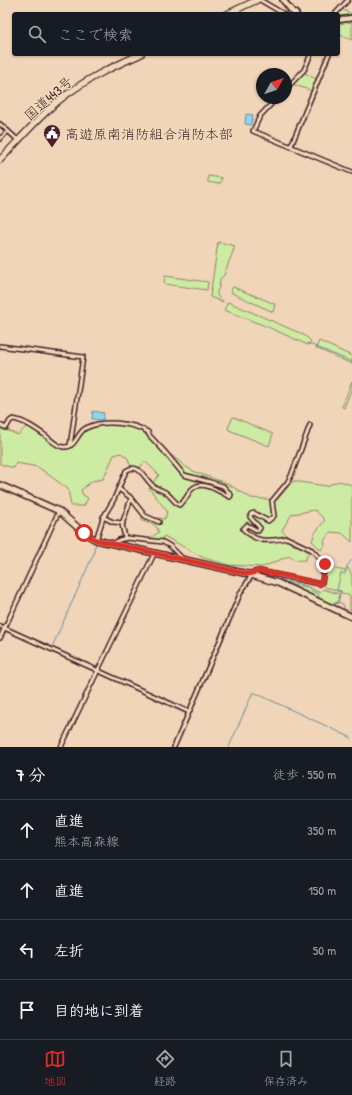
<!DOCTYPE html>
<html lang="ja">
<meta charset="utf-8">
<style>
:root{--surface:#171b24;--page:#242831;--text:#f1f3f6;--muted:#9ea1a6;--line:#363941;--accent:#d93025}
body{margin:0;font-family:"Patrick Hand","Klee One",sans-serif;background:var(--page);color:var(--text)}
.compass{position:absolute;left:256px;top:68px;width:36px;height:36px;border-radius:50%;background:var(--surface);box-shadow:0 1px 3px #0004;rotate:50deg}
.stop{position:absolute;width:12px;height:12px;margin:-9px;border:3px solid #d93025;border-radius:50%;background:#fff}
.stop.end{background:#d93025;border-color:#fff;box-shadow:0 1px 4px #0008}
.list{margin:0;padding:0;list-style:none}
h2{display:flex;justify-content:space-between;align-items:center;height:52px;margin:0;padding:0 16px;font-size:17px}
h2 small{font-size:13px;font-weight:400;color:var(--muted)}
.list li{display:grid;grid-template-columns:26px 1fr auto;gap:12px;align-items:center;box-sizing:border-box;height:60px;padding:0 16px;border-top:1px solid var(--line)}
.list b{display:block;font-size:15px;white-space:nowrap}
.list p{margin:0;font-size:13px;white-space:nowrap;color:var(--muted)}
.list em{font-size:13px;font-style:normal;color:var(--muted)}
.icon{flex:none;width:22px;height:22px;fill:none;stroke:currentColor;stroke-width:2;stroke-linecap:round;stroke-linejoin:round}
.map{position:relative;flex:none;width:352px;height:747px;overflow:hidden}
.search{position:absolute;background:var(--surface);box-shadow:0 1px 3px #0004;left:12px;right:12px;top:12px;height:44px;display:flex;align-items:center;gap:10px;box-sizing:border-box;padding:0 14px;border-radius:4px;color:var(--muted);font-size:15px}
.sheet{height:292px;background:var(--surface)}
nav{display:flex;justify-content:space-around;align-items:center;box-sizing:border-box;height:56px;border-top:1px solid var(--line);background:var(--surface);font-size:11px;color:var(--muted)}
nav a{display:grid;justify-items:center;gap:2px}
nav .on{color:var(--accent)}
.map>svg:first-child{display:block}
</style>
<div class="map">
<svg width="352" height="747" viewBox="0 0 352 747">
<rect width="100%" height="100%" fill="#f0d5b8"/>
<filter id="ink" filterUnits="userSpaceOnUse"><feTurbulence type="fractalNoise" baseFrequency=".025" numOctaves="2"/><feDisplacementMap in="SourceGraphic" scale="8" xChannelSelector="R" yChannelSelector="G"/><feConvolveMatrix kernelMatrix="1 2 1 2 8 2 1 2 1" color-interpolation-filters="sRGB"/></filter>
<g filter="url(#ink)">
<g fill="#cdeba2" stroke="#8c8566">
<path d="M341 9 352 14V15L338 17 337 14Z"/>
<path d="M352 21V40L338 34V23Z"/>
<path d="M303 72 316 79 312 91 292 84Z"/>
<path d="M208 176 222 178 219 184 208 182Z"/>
<path d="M218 242 235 246 224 275 220 279 219 288 217 291V296L222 300 223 302 210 297Z"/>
<path d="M165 276 208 282 207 290 164 284Z"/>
<path d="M233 287 275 304 273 312 232 293 231 290Z"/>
<path d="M228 302 302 334 309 339 311 342 308 345 268 327 224 310Z"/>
<path d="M319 341 352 356V364L316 348Z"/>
<path d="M352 381V388L344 408 342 407Z"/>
<path d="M233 417 273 434 269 446 229 430 228 428Z"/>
<path d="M116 424 136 427 186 467 195 472 228 484 251 498 277 500 293 481 326 486 339 481 352 485V542L342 533 330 532 324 541 325 544 321 550 312 541 315 533 325 520 315 510 292 514 282 530 293 545 300 546 309 552 305 560C299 561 293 560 289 556L263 567 229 565 204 558 164 536 161 541 149 539 159 532 155 525 142 521V516L165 519 167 511 149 488 159 475 145 461 139 469 130 465 128 458 121 453 114 455 103 479 92 481 81 490 83 495 88 498 84 506H71L68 489 38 467 16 463 14 468 0 464V427L18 435 27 426 63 450 72 446 87 428 98 425Z"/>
<path d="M329 565 331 568 345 571 348 568 352 576V611H350V596L330 588H327L323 585 327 567Z"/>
<path d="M287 581 307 586 320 593 323 589 339 594 338 603 332 605 285 583Z"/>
</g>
<g fill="#8bd7eb" stroke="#718d9e">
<path d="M246 114 253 115 251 125 245 124Z"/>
<path d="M93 411 104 413 103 420 92 419Z"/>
</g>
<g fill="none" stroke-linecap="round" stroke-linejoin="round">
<g stroke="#718d9e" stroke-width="1">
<path d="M307 343 352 362"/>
<path d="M280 579 298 587 301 585 318 594 319 599 331 604 338 602 343 604 345 611 352 613"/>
<path d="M338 602 341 591 337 590 341 573 345 574 347 566 352 560"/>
<path d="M0 623 5 625"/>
<path d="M7 627 52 647 94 553V549L96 544"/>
<path d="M229 747 253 692 352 738"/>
</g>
<g stroke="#4a1f2b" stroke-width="6">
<g id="street">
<path d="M260 0 284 14"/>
<path d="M335 14 348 0"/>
<path d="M286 89 304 70 311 54"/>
<path d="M277 98 260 116 253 131 352 172"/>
<path d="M0 124 19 141"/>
<path d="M0 139 8 131"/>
<path d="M291 146 329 54"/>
<path d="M0 346 83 357 70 446"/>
<path d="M0 425 6 428 10 421 13 419C25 421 36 429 46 436 51 440 57 447 64 447 76 448 77 432 86 428 103 419 133 423 148 432L149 435 164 451 184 475 210 482 223 486 231 495 230 497C219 492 202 478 191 490 187 495 185 502 179 505 174 502 170 495 165 492 160 489 155 489 151 484 144 477 138 462 126 471L114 499 103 518 96 540"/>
<path d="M119 489 130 497 145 516 159 522"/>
<path d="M103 517 113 522 123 523"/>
<path d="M125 538 122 524 131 499"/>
<path d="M113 544 119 540 127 538 163 542 170 546 183 559"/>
<path d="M250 573 259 571 320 584 322 582 325 564 312 550 287 538C268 541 258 544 243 529L247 525 258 531 260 528 250 517 251 514 254 513 268 521 274 516 272 501 287 483 291 476 310 425"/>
<path d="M0 626 189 712"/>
<path d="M0 638 59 511"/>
<path d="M61 747 154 554"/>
<path d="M174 747 241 592 252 575"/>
</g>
</g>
<g stroke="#4a1f2b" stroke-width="8">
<g id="secondary">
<path d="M283 0 292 11 296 14"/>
<path d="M338 20 352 18"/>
</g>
</g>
<g stroke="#4a1f2b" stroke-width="8">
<path id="primary" d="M0 485 59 511 84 533 96 540 248 574 278 583 352 617"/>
</g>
<g stroke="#4a1f2b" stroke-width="8">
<g id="highway">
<path d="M227 14 257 0"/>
<path d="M0 160C22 137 46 108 73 90 94 75 117 65 141 54"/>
</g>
</g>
<use href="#street" stroke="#eedbb9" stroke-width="3"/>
<use href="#secondary" stroke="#eedbb9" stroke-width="4.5"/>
<use href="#primary" stroke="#eedbb9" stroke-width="5"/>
<use href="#highway" stroke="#eedbb9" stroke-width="5.5"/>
</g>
</g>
<g fill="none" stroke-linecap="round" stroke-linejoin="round" filter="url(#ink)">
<path stroke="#d93025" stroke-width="5" d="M84 533 96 540 248 574 259 571 292 577 320 584 322 582 325 564"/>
</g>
<defs>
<g id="civic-pin" transform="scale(0.9)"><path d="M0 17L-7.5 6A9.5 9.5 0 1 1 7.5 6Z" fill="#4a1f2b" stroke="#eedbb9"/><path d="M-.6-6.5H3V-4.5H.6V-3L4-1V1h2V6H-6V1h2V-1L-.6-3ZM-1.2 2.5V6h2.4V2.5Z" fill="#fff"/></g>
</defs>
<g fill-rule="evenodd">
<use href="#civic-pin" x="52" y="133"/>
</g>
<g text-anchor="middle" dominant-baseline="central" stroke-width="3" stroke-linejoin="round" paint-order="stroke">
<g font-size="14" fill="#4a1f2b" stroke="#eedbb9">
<text transform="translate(48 98) rotate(-41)">国道443号</text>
</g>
<g font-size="14" fill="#4a1f2b" stroke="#eedbb9" text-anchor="start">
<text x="65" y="133">高遊原南消防組合消防本部</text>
</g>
</g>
</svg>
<svg class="compass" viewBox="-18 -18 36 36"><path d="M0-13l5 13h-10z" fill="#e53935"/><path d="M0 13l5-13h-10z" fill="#9ea1a6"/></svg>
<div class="stop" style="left:84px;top:533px"></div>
<div class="stop end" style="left:325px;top:564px"></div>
<div class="search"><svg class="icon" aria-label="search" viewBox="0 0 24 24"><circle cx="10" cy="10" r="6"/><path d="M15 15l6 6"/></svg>ここで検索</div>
</div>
<section class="sheet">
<h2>7 分<small>徒歩 · 550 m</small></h2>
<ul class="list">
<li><svg class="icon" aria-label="ahead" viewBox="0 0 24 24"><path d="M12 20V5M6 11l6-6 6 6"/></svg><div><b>直進</b><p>熊本高森線</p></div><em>350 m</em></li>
<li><svg class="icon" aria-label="ahead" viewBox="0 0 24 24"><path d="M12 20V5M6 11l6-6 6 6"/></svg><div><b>直進</b></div><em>150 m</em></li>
<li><svg class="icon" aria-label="left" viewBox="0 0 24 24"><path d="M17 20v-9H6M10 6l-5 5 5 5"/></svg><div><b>左折</b></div><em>50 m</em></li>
<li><svg class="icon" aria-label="arrive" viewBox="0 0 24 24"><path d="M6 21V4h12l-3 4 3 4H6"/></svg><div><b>目的地に到着</b></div></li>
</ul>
</section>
<nav>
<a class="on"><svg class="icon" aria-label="map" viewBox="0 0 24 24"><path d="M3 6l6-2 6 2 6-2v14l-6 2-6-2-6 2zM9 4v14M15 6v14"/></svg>地図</a>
<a><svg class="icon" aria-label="directions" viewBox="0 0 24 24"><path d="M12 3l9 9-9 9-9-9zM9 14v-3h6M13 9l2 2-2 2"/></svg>経路</a>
<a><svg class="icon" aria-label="saved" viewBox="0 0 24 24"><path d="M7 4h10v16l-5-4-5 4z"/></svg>保存済み</a>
</nav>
